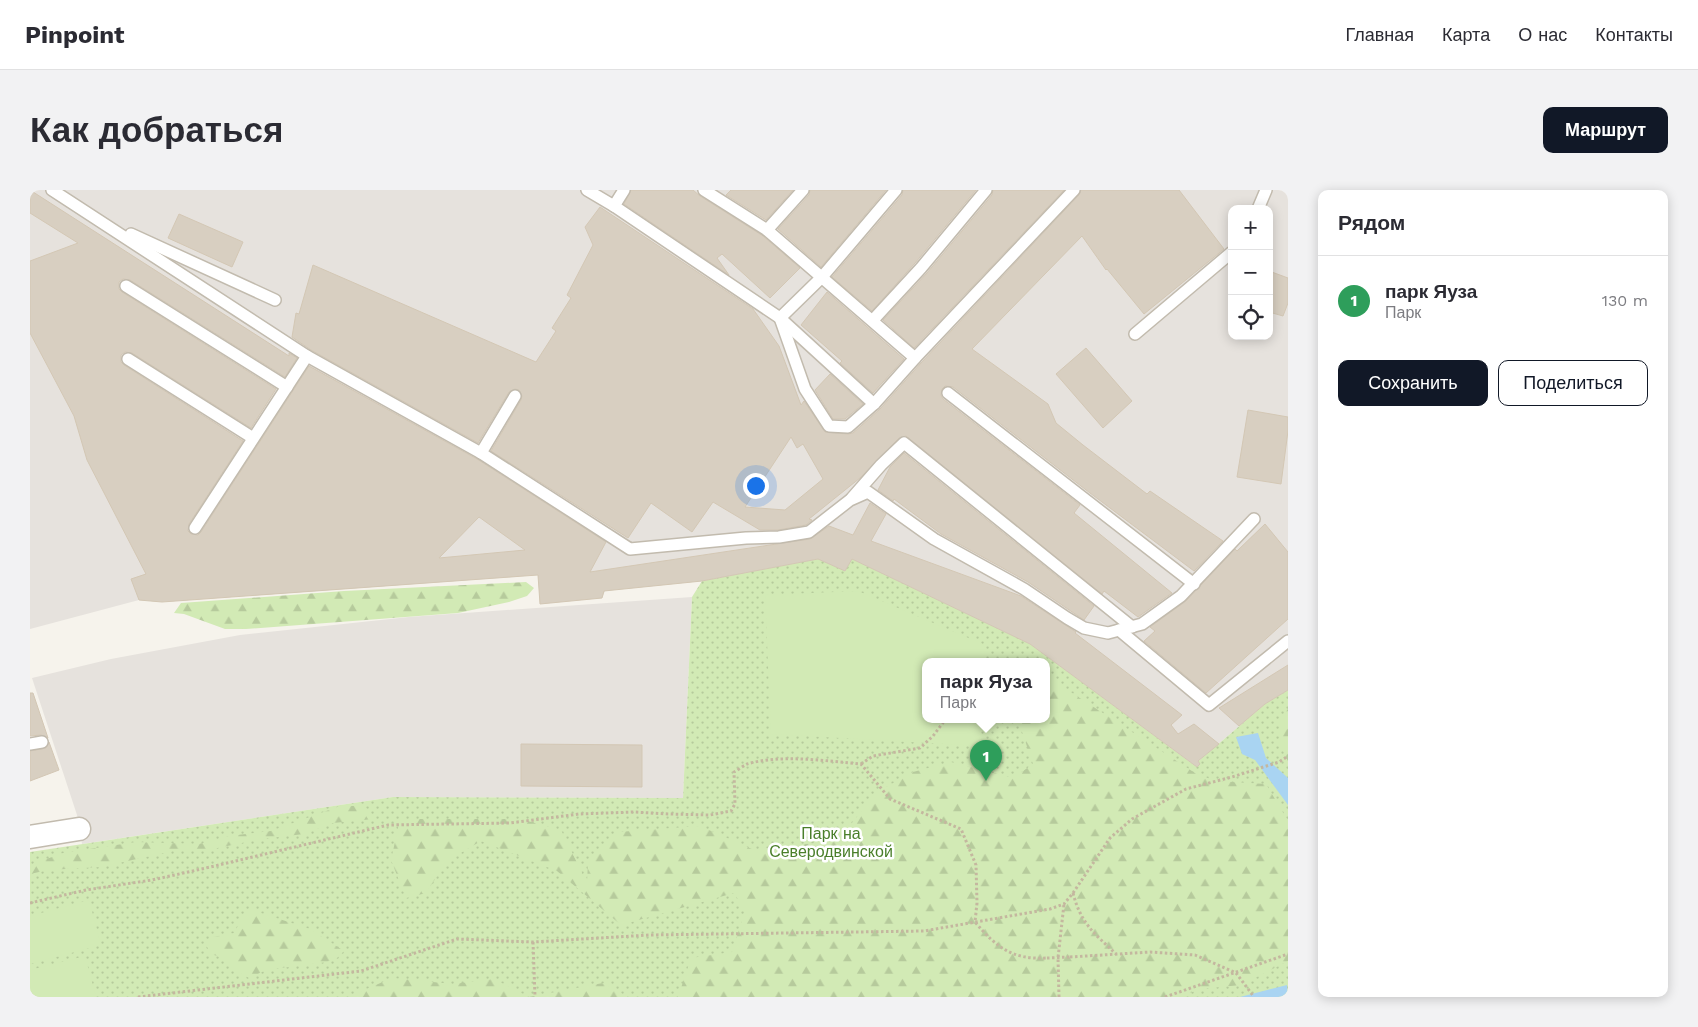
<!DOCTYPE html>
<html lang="ru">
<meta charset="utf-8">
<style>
:root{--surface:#fff;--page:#f2f2f3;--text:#2b2b33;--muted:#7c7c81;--line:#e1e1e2;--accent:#111827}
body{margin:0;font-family:"Work Sans",sans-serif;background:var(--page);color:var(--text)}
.controls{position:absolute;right:15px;top:15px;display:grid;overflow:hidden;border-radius:10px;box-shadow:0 2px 12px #0003}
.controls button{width:45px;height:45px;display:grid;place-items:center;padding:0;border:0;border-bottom:1px solid var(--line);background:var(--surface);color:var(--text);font:25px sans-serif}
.you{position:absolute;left:725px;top:295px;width:18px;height:18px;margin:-12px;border:4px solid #fff;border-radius:50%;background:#1a73e8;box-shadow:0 0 0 8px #1a73e833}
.badge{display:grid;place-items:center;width:32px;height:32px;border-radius:50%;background:var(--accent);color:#fff;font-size:16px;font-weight:700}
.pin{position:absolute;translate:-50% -41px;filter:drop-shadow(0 1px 2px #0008)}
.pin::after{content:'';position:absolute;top:26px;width:18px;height:15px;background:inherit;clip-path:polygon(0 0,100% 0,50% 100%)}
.popup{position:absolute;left:892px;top:468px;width:128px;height:65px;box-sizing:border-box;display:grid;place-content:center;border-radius:10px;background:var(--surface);filter:drop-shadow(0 1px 4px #0005);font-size:16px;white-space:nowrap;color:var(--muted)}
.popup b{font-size:19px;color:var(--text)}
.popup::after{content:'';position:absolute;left:50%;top:100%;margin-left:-10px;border:10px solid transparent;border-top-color:var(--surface)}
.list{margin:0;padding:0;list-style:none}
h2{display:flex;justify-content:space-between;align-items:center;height:65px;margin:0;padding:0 20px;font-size:21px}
h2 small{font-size:16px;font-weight:400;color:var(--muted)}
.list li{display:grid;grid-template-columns:32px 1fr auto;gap:15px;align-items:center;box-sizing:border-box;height:90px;padding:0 20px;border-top:1px solid var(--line)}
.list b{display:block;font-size:19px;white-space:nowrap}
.list p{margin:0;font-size:16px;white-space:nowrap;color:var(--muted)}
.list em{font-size:16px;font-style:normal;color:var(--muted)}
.actions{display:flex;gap:10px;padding:15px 20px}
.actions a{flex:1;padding:11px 0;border:1px solid var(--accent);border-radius:10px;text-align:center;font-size:18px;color:var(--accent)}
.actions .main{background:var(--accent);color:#fff}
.icon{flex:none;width:28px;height:28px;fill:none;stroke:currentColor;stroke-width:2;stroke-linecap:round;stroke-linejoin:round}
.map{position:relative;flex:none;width:1258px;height:807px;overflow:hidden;border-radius:10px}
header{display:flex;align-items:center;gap:30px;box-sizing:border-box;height:70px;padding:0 25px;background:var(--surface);border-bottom:1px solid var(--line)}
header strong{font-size:24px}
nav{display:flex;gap:28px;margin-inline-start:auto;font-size:18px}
.intro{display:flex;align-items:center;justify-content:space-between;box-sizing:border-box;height:120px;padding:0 30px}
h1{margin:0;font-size:35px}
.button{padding:12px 22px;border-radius:10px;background:var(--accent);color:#fff;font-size:18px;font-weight:700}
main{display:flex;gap:30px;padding:0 30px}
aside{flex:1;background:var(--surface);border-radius:10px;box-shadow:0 2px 12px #0003}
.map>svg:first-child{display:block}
</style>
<header>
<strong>Pinpoint</strong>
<nav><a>Главная</a><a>Карта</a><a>О нас</a><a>Контакты</a></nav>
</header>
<div class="intro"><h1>Как добраться</h1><a class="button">Маршрут</a></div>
<main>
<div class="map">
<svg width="1258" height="807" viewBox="0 0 1258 807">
<defs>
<pattern id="grass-dots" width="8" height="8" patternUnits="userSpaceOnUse" patternTransform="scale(1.25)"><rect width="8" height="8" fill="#d2eab5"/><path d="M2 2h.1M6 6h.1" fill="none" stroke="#b6ca9c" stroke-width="1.8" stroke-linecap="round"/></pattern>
<pattern id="forest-firs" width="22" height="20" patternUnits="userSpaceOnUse" patternTransform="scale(1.25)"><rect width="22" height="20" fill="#d2eab5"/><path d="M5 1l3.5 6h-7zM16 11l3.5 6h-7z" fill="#b6ca9c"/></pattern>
</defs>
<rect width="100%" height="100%" fill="#f6f3ec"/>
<g fill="#e6e2dd" fill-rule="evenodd">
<path d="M0 0H1258V500L1235 514 1164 575 1000 454 815 381 672 391 575 401 572 408 510 414 508 384 490 376 485 387 132 412 109 410 0 439ZM1202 19H1239V146H1202Z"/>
<path d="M662 407 653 608 363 607 52 654 47 625 2 488 81 469 210 445 379 427Z"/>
</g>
<path fill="url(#grass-dots)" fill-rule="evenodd" d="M788 369 815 381 822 369 1000 454 1164 575 1235 514 1258 500V807H0V662L363 607 653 608 662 407 672 391ZM896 472H1016V530H896Z"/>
<g fill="url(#forest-firs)">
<path d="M496 392 504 398 497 406 479 412 428 423 216 439H195L154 424 144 423 151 413 314 401Z"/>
<path d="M1016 486 1165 583 1185 591 1236 594 1258 631V771L1211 795 1170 799 1149 807H648L661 768 702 762 715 721 704 703 591 735 527 681 451 651 417 671 396 703 376 708 361 670 370 629H490L531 640 557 693 558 672 588 642 670 636 724 660 785 653 821 634 847 602 883 582 921 572 983 588 1003 574 988 530H1016Z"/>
<path d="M1258 519V571C1248 553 1245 535 1258 519Z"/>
<path d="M310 616H331L340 620 343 629 303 633 274 644 231 649 178 660H147L71 677 18 680 0 684V675L33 663 106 652 169 654 199 646 241 641Z"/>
<path d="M222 720 280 739 314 761 307 768 297 772 236 780 219 788 201 778 196 769 181 764 176 755 183 747 204 743 214 725Z"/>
<path d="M362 788 423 794 464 789 499 807 573 793 598 807H318Z"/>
</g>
<g fill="#d2eab5">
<path d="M828 401 955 455 954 472H896V530H951L949 556 741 544 735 405Z"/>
<path d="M59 710 71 755 0 774V726Z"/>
<path d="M55 766 66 807H0V780Z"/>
</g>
<g fill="#a9d4f2">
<path d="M1228 543 1236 568 1258 588V615L1225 570 1212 564 1206 547Z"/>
<path d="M1257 795 1258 807H1210Z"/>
</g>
<g fill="#d8cfc1" stroke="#d3c7b4" fill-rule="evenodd">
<path d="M0 0 259 166V163L267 168 255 187 100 90 93 89 89 92V99L92 102 246 199 221 238 102 163 95 162 91 165V172L94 175 213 251 159 334 158 341 161 344 168 345 171 342 279 176 447 269 576 352 560 382 780 349 799 336 823 345 840 313 856 324 841 351 991 406 1046 442 1045 443 1152 525 1141 535 1148 544 1164 534 1189 554 1168 571 1170 574 1167 577 1000 454 822 369 815 381 788 369 672 391 574 401 572 408 510 414 508 385 132 412 109 410 101 389 116 384 57 270 44 226 0 143V71L48 53 0 23ZM449 327 495 360 409 368Z"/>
<path d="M601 0H663L670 6 733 46 770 78 740 108 692 64 687 68 699 85 594 14Z"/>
<path d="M701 0H763L736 30 696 5Z"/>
<path d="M780 0H856L791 77 748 39 779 5Z"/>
<path d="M873 0H946L885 73 842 121 802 87 872 5Z"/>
<path d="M963 0H1034L884 158 853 130 897 83 962 5Z"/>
<path d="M1051 0H1149L1194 59 1114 124 1077 79 1076 80 1052 46 942 159 1018 214 1026 233 1053 255 1117 304 1120 301 1193 351 1164 381 1060 303 923 197 915 196 912 199 911 205 913 209 1050 315 1044 323 1142 403 1108 427 1074 401 1072 404 876 246 869 248 830 288 779 329 782 330 776 335 748 340H730L683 312 662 342 621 313 598 348 461 261 491 210 492 206 489 200 485 199 479 202 448 253 281 160 262 147 266 123 269 124 283 75 506 172 526 141 522 138 541 108 537 105 563 55 555 37 570 17 723 119 749 156 771 215 774 211 795 242 818 244 823 243 850 219 891 173 1049 5ZM761 247 767 258 773 254 793 289 755 320 715 317Z"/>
<path d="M149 24 213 52 202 77 138 48Z"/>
<path d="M1239 81 1258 88V113L1253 126 1239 122Z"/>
<path d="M797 102 874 169 843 203 810 173 812 171 771 135Z"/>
<path d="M1056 158 1102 211 1073 238 1026 184Z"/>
<path d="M800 184 833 214 815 229H803L785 200Z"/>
<path d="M1218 220 1258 227V241L1251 294 1207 287Z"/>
<path d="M874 263 1064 416 1054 430 998 392 911 344 864 309 863 311 848 300 860 277Z"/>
<path d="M1235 334 1258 362V429L1176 503 1114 451 1125 441 1120 437 1156 411 1205 359 1207 361Z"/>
<path d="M1258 475V500L1235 514 1209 536 1189 518Z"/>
<path d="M0 503H3L18 548 11 545 0 546Z"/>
<path d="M19 552 29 580 0 591V561L16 558Z"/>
<path d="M491 554 612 555V597L491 596Z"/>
</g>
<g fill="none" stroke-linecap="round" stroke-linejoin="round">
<g stroke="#c2bbae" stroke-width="14">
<g id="service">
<path d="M22 0 277 166 451 263 600 359 716 348 749 347 779 342 820 310 838 302 904 349 994 399 1037 428 1054 438 1078 443 1112 434 1151 406 1224 329"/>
<path d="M557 0 584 16 750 128 792 87 866 0"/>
<path d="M674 0 737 40 885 168 1044 0"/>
<path d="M584 16 594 0"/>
<path d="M1228 19 1236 0"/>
<path d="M737 40 773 0"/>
<path d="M101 44 245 110"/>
<path d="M96 96 257 197"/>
<path d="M750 128 775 199 799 236 818 237 844 214 885 168"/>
<path d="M751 129 844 214"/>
<path d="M843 130 891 78 956 0"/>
<path d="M1105 144 1202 62"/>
<path d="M98 169 223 248"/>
<path d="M918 203 1164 394"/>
<path d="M451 263 485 206"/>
<path d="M822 308 851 275 874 253 1102 437"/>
<path d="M165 338 277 166"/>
<path d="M1089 440 1179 515 1258 451"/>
<path d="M0 554 12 552"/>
</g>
</g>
<g stroke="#c2bbae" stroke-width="25">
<path id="minor" d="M0 647 49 639"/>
</g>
<g stroke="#c4b79f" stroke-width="3" stroke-dasharray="2.5 2.5" stroke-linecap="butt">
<path d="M831 574 843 566 890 558 903 546 915 530"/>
<path d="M1043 703C1051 734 1064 743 1086 764"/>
<path d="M0 713 56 700 122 690 176 678 358 635 480 633 549 624 604 622 638 624 680 625 701 621 705 614 704 582C708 580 713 576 717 574 751 564 796 571 831 574L860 609 931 639 946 675 947 713 945 732C966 757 982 770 1017 768"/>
<path d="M503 752 505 807"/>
<path d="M1040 767 1120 762 1165 765 1206 783 1224 807"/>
<path d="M108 807 331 781 427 749 503 752 619 745 894 741 1020 719 1034 714 1043 703 1080 648 1102 629 1156 599 1202 587 1249 572 1258 566"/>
<path d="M1029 807 1028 768 1034 714"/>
<path d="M1135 807 1258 764"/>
</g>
<use href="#service" stroke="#fff" stroke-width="11"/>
<use href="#minor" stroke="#fff" stroke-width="22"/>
<path stroke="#c4b79f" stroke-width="3" stroke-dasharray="2.5 2.5" stroke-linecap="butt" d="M1017 768 1040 767"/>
</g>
<g text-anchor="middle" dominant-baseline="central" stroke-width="5" stroke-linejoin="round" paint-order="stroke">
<g font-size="16" fill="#4a7f2a" stroke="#fff">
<text x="801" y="643">Парк на<tspan x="801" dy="18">Северодвинской</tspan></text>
</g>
</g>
</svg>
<div class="controls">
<button>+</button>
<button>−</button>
<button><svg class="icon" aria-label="locate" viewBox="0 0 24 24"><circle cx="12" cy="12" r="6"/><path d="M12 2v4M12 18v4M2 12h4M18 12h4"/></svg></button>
</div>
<div class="you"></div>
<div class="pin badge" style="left:956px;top:591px;background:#2e9e5b">1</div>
<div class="popup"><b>парк Яуза</b>Парк</div>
</div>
<aside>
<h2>Рядом<small></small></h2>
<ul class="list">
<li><span class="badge" style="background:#2e9e5b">1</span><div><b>парк Яуза</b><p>Парк</p></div><em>130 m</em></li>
</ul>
<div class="actions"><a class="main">Сохранить</a><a>Поделиться</a></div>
</aside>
</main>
